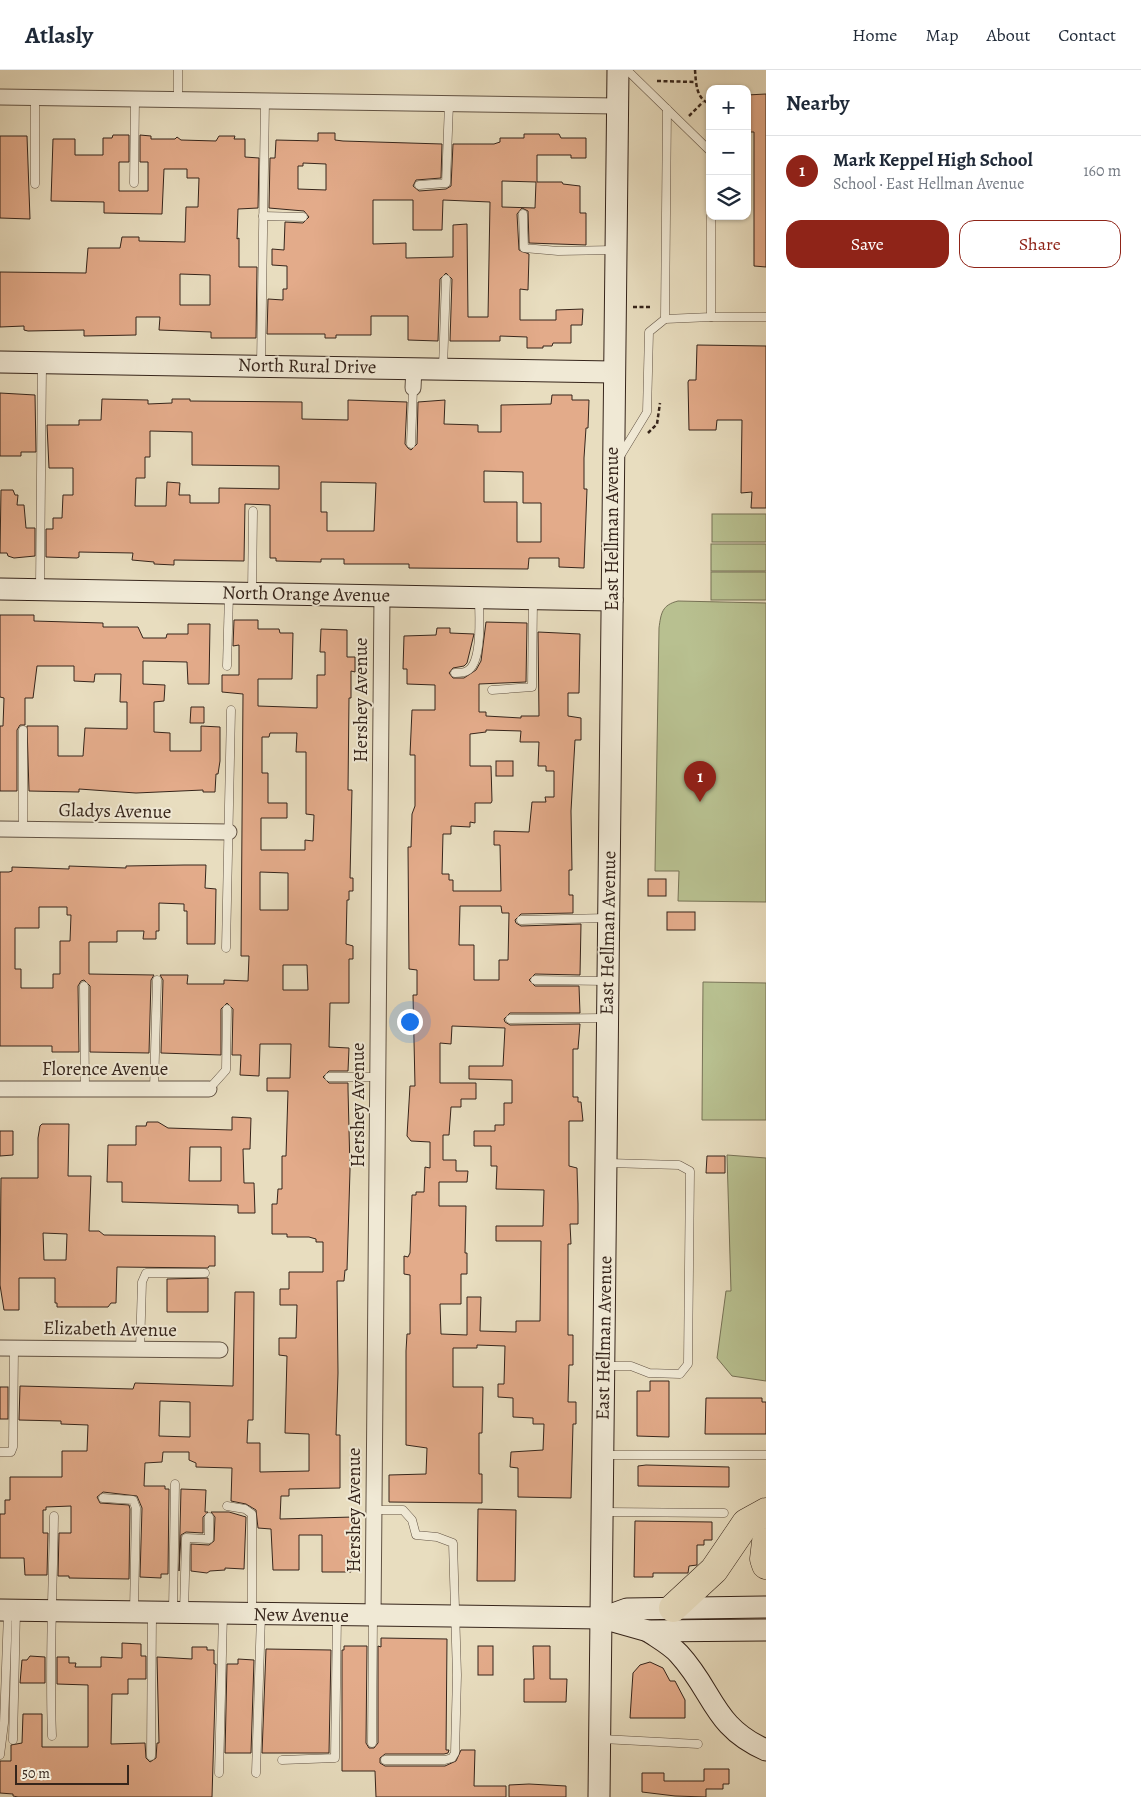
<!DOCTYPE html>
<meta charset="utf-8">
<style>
:root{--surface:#fff;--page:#f6f6f7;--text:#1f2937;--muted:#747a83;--line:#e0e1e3;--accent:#8f2418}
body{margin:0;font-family:Alegreya,serif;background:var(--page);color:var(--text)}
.controls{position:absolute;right:15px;top:15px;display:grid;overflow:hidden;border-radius:10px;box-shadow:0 1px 4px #0004}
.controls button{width:45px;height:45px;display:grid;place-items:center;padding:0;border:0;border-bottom:1px solid var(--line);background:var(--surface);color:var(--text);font:25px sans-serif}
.scale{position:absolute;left:15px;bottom:12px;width:114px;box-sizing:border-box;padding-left:5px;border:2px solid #36251b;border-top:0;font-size:14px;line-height:18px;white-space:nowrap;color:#36251b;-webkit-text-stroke:4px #f0e9d5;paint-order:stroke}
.you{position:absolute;left:409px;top:951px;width:18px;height:18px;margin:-12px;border:4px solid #fff;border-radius:50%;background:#1a73e8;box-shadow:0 0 0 8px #1a73e833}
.badge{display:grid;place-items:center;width:32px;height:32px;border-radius:50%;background:var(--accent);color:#fff;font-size:16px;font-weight:700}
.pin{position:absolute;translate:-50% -41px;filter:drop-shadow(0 1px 2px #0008)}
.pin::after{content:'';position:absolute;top:26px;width:18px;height:15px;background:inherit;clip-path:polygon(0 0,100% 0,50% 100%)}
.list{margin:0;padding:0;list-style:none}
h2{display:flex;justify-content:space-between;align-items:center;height:65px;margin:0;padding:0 20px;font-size:21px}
h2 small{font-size:16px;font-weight:400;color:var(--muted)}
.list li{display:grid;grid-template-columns:32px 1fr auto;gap:15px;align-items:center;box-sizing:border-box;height:70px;padding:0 20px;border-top:1px solid var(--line)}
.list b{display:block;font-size:19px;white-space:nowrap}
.list p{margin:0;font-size:16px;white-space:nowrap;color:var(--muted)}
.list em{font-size:16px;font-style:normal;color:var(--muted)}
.actions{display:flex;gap:10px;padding:15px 20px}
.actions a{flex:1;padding:11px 0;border:1px solid var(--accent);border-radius:15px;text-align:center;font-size:18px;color:var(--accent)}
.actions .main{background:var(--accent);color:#fff}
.icon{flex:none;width:28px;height:28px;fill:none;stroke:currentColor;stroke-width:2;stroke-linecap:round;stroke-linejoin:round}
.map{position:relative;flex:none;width:766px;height:1727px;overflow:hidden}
header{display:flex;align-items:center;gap:30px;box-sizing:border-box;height:70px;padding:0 25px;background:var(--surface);border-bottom:1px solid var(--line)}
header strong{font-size:24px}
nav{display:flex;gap:28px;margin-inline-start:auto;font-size:18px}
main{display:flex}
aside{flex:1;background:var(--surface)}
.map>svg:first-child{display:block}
</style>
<header>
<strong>Atlasly</strong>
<nav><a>Home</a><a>Map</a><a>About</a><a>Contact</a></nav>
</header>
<main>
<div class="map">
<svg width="766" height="1727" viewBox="0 0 766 1727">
<rect width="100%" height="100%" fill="#e8ddbf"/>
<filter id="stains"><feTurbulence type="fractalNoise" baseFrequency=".004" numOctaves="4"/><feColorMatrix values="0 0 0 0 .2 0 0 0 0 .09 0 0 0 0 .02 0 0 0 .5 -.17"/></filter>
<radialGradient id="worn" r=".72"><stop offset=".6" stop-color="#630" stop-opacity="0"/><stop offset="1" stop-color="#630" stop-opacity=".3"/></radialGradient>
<g fill="#b8c090" stroke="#777256">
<rect x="712" y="444" width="54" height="28"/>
<rect x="711" y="474" width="55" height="27"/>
<rect x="711" y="502" width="55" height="28"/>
<path d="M678 531 766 533V832L678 831 679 801H655L659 558C661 543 662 535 678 531Z"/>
<path d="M703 912 766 913V1050H702Z"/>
<path d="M727 1085 766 1088V1311L732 1306 717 1288 726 1221H731Z"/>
</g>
<g fill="#e3ab8a" stroke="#36251b" fill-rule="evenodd">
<path d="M766 24V197L754 196V62H747V25Z"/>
<path d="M318 63H335V70L343 71 442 74 441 108 416 110 413 116 419 121 446 119 451 116 453 74H494L500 72V68H524V64H559L561 68H586V88H571V85H537V112H562L563 114 580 116V143H586V175L529 173 528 141 522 138 517 144 519 180 529 184 528 220 520 219V250H556V240L583 239 582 255H571V273H553L552 276H543V278H527V267L500 266V271H450L452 209 446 203 440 209 438 271 408 270V246H371V265H336V268H325V264H267L268 229 283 230V219H287V196L272 195V179L284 180 285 152 303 153 309 147 304 141 269 138 270 88H275L276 70 318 71ZM303 93 326 94V120L298 119V96H303ZM502 111 536 112 535 138 502 137ZM373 130H413V160H442L443 130 490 132 488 247H468L467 154 453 155V187L406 188V173L373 174Z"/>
<path d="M113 65H129V92H119V121H148V92H140V65L151 66V69H175L177 67 181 70 216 71 219 66H235L234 69H245V87L259 88 258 138 238 139 237 169 239 168V197H257L256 268H211V262L159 260 160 247H136V265L84 266V260L28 261 24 260V256L0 257V202L86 203 88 178H120L122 167H139V171L185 172 186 137H198L199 108H187V99H164L162 144 104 143V132L51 131 53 69H75V85H103V68H112ZM180 204 210 205V235H180Z"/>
<path d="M0 66H27L30 149 0 148Z"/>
<path d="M697 275 766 276V438H751L752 422 741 423 742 350H717L716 360H689L688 312 689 310H696Z"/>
<path d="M0 323 35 325 36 382H21V386H0Z"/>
<path d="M552 325H572V330H589L588 358H586L584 388V419H587L584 498 559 497V488H529L528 499 409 498V494H344V489H321V492L276 491V488H270V435L245 434 244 491 174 490V495L154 494V492L132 490 133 483 79 482V487L77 488 46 487V459H53V448H62L63 425H73V398H49L47 355H79V350H101L102 329 148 330V334L172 333V329H190V331L302 332V349L348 350V330L407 332 405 374 408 378 411 380 417 374 418 332 445 330 444 354 478 355V362H501V335L551 334ZM150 361 192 362V395L279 396V419L219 418V433H190V425H179L180 413 167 412 166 436H135L136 408H145V387H150ZM484 401 523 402V433H541V472H517V432H484ZM321 412 376 413 374 461H327V442H321Z"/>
<path d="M1 420H13L15 425H18L17 435H24L26 458H35V486L14 488 8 486 7 483H0Z"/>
<path d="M0 545H34V551L103 553V557H138L143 568H166L167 564H188V554H210L209 614H188L187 592 143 591V614L165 615 164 631 154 632V662L170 663V681H201V656L220 657V691L218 704H216L215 722H203V720L136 723 79 719V722L29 721 27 656H58V686H83L85 658 127 659V632H120L121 604H95L94 612 74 611V596H37L33 628H25V655H20L17 660V721H0V656H3L4 628 0 627Z"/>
<path d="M234 550H258V559H279L280 563H293L292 609H258V636L317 638V605H325V582H320L321 559 347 560V587H355V602L351 601V628H349L348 720H352L350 808H353V821H349V830H347L346 874 353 876V889H349V933H330L329 977 349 978 348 1001H329L323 1007 329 1013H348V1019L350 1100 347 1200H345L344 1211H337L338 1303 336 1365H340V1418L289 1419V1426H281L280 1449 353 1447 351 1502H322V1465H299V1500H273L271 1459 258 1458 256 1440 246 1434 231 1431 232 1398 196 1397V1393L189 1390V1382H163L162 1392 145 1393 144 1416H165V1419H169L168 1504H161V1508L140 1507 142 1438 137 1426 103 1422 97 1427 100 1433 129 1435 130 1439 129 1509 69 1508V1506H58L59 1463H71V1436L46 1437V1440H43V1463H48L47 1505H25L24 1488H0V1444H5V1430H10V1407H62V1381H87L88 1355 61 1354V1351L19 1350 20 1316 133 1319 135 1313 233 1316 235 1222H254L253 1350H248L247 1373H260V1402L309 1401V1364L285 1363 287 1286 279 1285V1268H296L297 1235H280V1219H289V1202H323V1172H316V1169L309 1167H287V1164H272V1134H277L278 1119H282V1086H286L288 1021H267V1008H290L291 974H260L259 1006 240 1005 241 985H232L233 939 227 933 221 939V985L161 983 163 910 160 905H188L187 914H224V910L248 911 249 886H241L243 624 222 622V605H239V575L233 576ZM270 663H297L296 682H306V744L314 745 313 771 305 770V780H261V748H287V733H268V703H262V667H269ZM260 802 288 803V840H260ZM283 895H307L308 920H283ZM160 1331 190 1332V1367L159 1366Z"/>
<path d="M486 552 527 553 526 612 479 614V642H486V646L521 648V646H539L538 562 580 564 579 623H568V646L581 648V670H575L571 741 572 800H569V825H573V843L521 844 515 850 516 853 521 856 581 854 580 905 535 904 529 910 535 916H579L580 943H510L504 949 505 952 510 955 580 954 578 979H573V1027H578V1032H581L583 1051H569V1096L577 1098 578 1134V1154H570L571 1174H568V1265H573V1295H569L568 1332H576V1354H573L571 1428 518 1427V1398L510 1397 511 1382 543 1380 544 1354H533V1348L513 1347V1328L498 1327V1314H504L505 1276 477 1275V1278H453V1317H483L482 1363H479V1404H482V1433L389 1432V1405L426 1404 427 1378 406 1375V1281L407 1264H410V1205L404 1204V1186L408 1187 410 1183 412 1125H416V1122H424L425 1097 430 1098V1072L411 1071 407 1066 410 1016H415L413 925H417V900L409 899 408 777H411L412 744 415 736V685H410L412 640H435V615L407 614V599H403L404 566 436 565 437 558H450V563L474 564 467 593 464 596 453 598 449 603 453 608H464L476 600 481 591ZM486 660 521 661 520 672H539L538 696H546V701H554V727H545L546 732H532L529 762 494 761V775H500L501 821H453V810H449V804H442L443 764H451V756L470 757V752L475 753V733H491L492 731 491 696H470V664L486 662ZM460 836H501L502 843H509L508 890H499V910H474V875H459ZM452 956 505 958 503 996H469V1009L512 1010V1033H504V1055H495V1061H474V1076H491V1096H497L496 1119 544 1120 543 1156H496V1171H541L540 1251H516V1262L480 1261 481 1227H467V1265L441 1264 440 1234H461V1204H467V1183H465L466 1136H439V1112H467L468 1101H456V1090H443V1065H449L451 1037H461V1029H476V1013H440V973L451 974Z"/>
<path d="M191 637H204V653H190Z"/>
<rect x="496" y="691" width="17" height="15"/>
<path d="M184 795H206L205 818 216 819 215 874H187V841H184V834L159 833V861H156V869H143L144 861H117V872H89V904L154 905 151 910 149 983 90 982V916L84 910 81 911 78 916 79 982H52V976H0V802H9L12 801V797L69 799V796L126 798V796ZM39 837H67V845H71L70 871H60V904H53V918H21V899H15V858H39Z"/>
<rect x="648" y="809" width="18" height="17"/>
<rect x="667" y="842" width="28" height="18"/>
<path d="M232 1047 251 1048 250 1079H243L244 1113H254L255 1143H238V1135H234L122 1132V1112H107L108 1075H136V1056H146L147 1052H158L168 1058 232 1060ZM190 1077H221V1111H189Z"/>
<path d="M42 1054H69L68 1106H91L89 1161H99L104 1165 215 1166V1196H209L208 1198 117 1197 116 1233H111L108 1237H57V1233H55V1208H19V1240H4L0 1215 1 1108H38V1068L40 1056ZM43 1163 67 1164 66 1190H44Z"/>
<path d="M0 1061H13V1085L0 1086Z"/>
<path d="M707 1086H725V1103H706Z"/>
<path d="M208 1208V1242H167V1209Z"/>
<path d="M650 1311H669V1367L637 1366V1321H650Z"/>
<rect x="0" y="1317" width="8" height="32"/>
<path d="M706 1328H762V1332H766V1364H705Z"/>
<path d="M646 1395 729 1397V1417L638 1416V1396Z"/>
<path d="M181 1419 206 1420 205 1442H208L203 1447V1463L186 1462 181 1465 179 1501Z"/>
<path d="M478 1439 516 1440 515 1511H477Z"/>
<path d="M211 1442H229L246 1447 244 1499 225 1498V1500L210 1501 207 1503 191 1501V1474L209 1475 214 1471 215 1447Z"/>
<path d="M635 1451 712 1452V1470H704V1475H697V1495L689 1496 688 1503H653V1507H634Z"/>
<path d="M381 1568 447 1569 446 1680H449L448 1683 444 1684H385L380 1688V1693L385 1696H445L456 1691 461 1680H475L474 1716H506V1727H376L375 1701H342V1580H344V1576H367L366 1673 369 1678H374L378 1673V1576L381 1577Z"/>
<path d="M122 1573 141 1574V1586H146V1609H128V1624H112L111 1674 145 1673 146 1688 150 1692 156 1688 157 1673H159L157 1587 192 1589V1577H207V1580H214V1594H216L212 1727H18L13 1726V1724L0 1723V1691H11V1675L22 1673 23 1644H42V1677H88V1615L57 1614V1587H69V1593H76L75 1597H101V1587L122 1588Z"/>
<rect x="478" y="1576" width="15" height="29"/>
<path d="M533 1576H550V1609H567L566 1632H524V1609H534Z"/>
<path d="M266 1579 331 1580 329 1683H262Z"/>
<path d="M30 1586 45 1587V1613H20L22 1590H27Z"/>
<path d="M238 1589 254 1590 251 1683H225L227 1594H238Z"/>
<path d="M650 1592 663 1598 670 1611H675L685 1630V1648H630L633 1603 640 1595Z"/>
<path d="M704 1699H729V1714H723V1719H706V1727L675 1726 642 1722V1703H664V1711H704Z"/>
<path d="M529 1714 566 1716V1727H509V1715Z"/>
</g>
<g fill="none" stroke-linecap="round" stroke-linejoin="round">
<g stroke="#625344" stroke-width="9">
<g id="lane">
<path d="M627 0 710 81"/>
<path d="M178 30V0"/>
<path d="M134 113 135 29"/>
<path d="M35 114V28"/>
<path d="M419 115 446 113 449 34"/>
<path d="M523 144 524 178 558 181 615 180"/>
<path d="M263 146 303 147"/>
<path d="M711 247H766"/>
<path d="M665 249 667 39"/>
<path d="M261 294 265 31"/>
<path d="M443 298 446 209"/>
<path d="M411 374 413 318"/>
<path d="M619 388 647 342 649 262 665 249 711 247V146"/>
<path d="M40 518 42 294"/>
<path d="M252 523 253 441"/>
<path d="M227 596 229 524"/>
<path d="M455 603C458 603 464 603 467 601 483 593 479 544 479 528"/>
<path d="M492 620 532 617 533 530"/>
<path d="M23 660V760"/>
<path d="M521 850 607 848"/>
<path d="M226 878 231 640"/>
<path d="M535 910 606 911"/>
<path d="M84 916 85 1019"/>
<path d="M510 949 606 948"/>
<path d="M329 1007H378"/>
<path d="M154 1019 157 910"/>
<path d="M209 1019 226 1000 227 939"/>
<path d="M140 1279 142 1212 146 1203H205"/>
<path d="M605 1296H631L649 1303 680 1304 688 1294 690 1101 679 1095 608 1093"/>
<path d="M0 1382H11L13 1377 14 1278"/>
<path d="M605 1385H766"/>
<path d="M103 1428 133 1430 136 1438 134 1541"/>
<path d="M227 1436 245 1439 252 1444V1543"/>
<path d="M374 1440H403L412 1450 416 1465 437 1467 453 1473 457 1605 455 1683 452 1688 445 1690H385"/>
<path d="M605 1442 724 1443"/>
<path d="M173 1541 175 1414"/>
<path d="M184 1542 186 1468 209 1469V1447"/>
<path d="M52 1666C49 1592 53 1519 54 1446"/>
<path d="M602 1669 698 1674"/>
<path d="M13 1670 16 1541"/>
<path d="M372 1673 373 1547"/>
<path d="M0 1685 4 1653 8 1543"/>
<path d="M151 1686 152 1543"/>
<path d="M282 1690 335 1688 337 1546"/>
<path d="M219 1703 223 1544"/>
<path d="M256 1703 261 1545"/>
</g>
</g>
<g stroke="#625344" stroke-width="17">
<g id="street">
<path d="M0 27 617 36"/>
<path d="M413 318 414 298"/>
<path d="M0 759 229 762"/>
<path d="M0 1019H209"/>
<path d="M0 1278 220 1280"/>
<path d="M373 1547 382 525"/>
</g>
</g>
<g stroke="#36251b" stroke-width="23">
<g id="secondary">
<path d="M0 292 613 302"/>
<path d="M0 519 612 530"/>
<path d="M0 1540 602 1548 648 1561 766 1560"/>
<path d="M602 1548 627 1539 766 1537"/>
<path d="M648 1561C658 1568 671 1575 679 1584 714 1622 713 1657 766 1680"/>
<path d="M599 1727 618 0"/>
</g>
</g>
<g stroke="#36251b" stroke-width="29">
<g id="highway">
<path d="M766 1472 764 1489 766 1495"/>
<path d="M673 1538 714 1500 746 1453 766 1442"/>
</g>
</g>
<g stroke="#36251b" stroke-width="2.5" stroke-dasharray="4 2.5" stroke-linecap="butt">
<path d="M695 0C696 13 696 29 710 34"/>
<path d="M657 11 696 12"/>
<path d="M689 46 703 32"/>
<path d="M633 237H652"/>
<path d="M648 363 657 354 660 333"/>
</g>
<use href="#lane" stroke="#f0e9d5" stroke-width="8"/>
<use href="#street" stroke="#f0e9d5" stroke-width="15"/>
<use href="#secondary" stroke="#f0e9d5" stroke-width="21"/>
<use href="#highway" stroke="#e8ddbf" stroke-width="28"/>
</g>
<g text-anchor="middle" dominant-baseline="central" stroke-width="4" stroke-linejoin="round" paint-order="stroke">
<g font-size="19" fill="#36251b" stroke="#f0e9d5">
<text transform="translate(307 296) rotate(1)">North Rural Drive</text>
<text transform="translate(612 459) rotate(-90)">East Hellman Avenue</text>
<text transform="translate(306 524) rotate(1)">North Orange Avenue</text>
<text transform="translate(361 630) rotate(-90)">Hershey Avenue</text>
<text transform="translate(115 741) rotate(1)">Gladys Avenue</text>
<text transform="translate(608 863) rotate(-89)">East Hellman Avenue</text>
<text x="105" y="999">Florence Avenue</text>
<text transform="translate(358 1035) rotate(-90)">Hershey Avenue</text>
<text transform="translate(110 1259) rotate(1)">Elizabeth Avenue</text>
<text transform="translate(604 1268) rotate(-89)">East Hellman Avenue</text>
<text transform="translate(354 1440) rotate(-90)">Hershey Avenue</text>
<text transform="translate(301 1545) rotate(1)">New Avenue</text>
</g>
</g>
<rect width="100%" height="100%" filter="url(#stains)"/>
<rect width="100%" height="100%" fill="url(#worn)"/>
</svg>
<div class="controls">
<button>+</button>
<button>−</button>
<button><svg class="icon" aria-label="layers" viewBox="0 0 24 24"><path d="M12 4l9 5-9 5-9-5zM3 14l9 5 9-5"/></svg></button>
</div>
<div class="scale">50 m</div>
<div class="you"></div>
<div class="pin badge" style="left:700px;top:732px">1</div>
</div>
<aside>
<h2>Nearby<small></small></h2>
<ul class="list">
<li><span class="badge">1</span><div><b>Mark Keppel High School</b><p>School · East Hellman Avenue</p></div><em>160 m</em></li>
</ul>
<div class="actions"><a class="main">Save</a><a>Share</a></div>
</aside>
</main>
